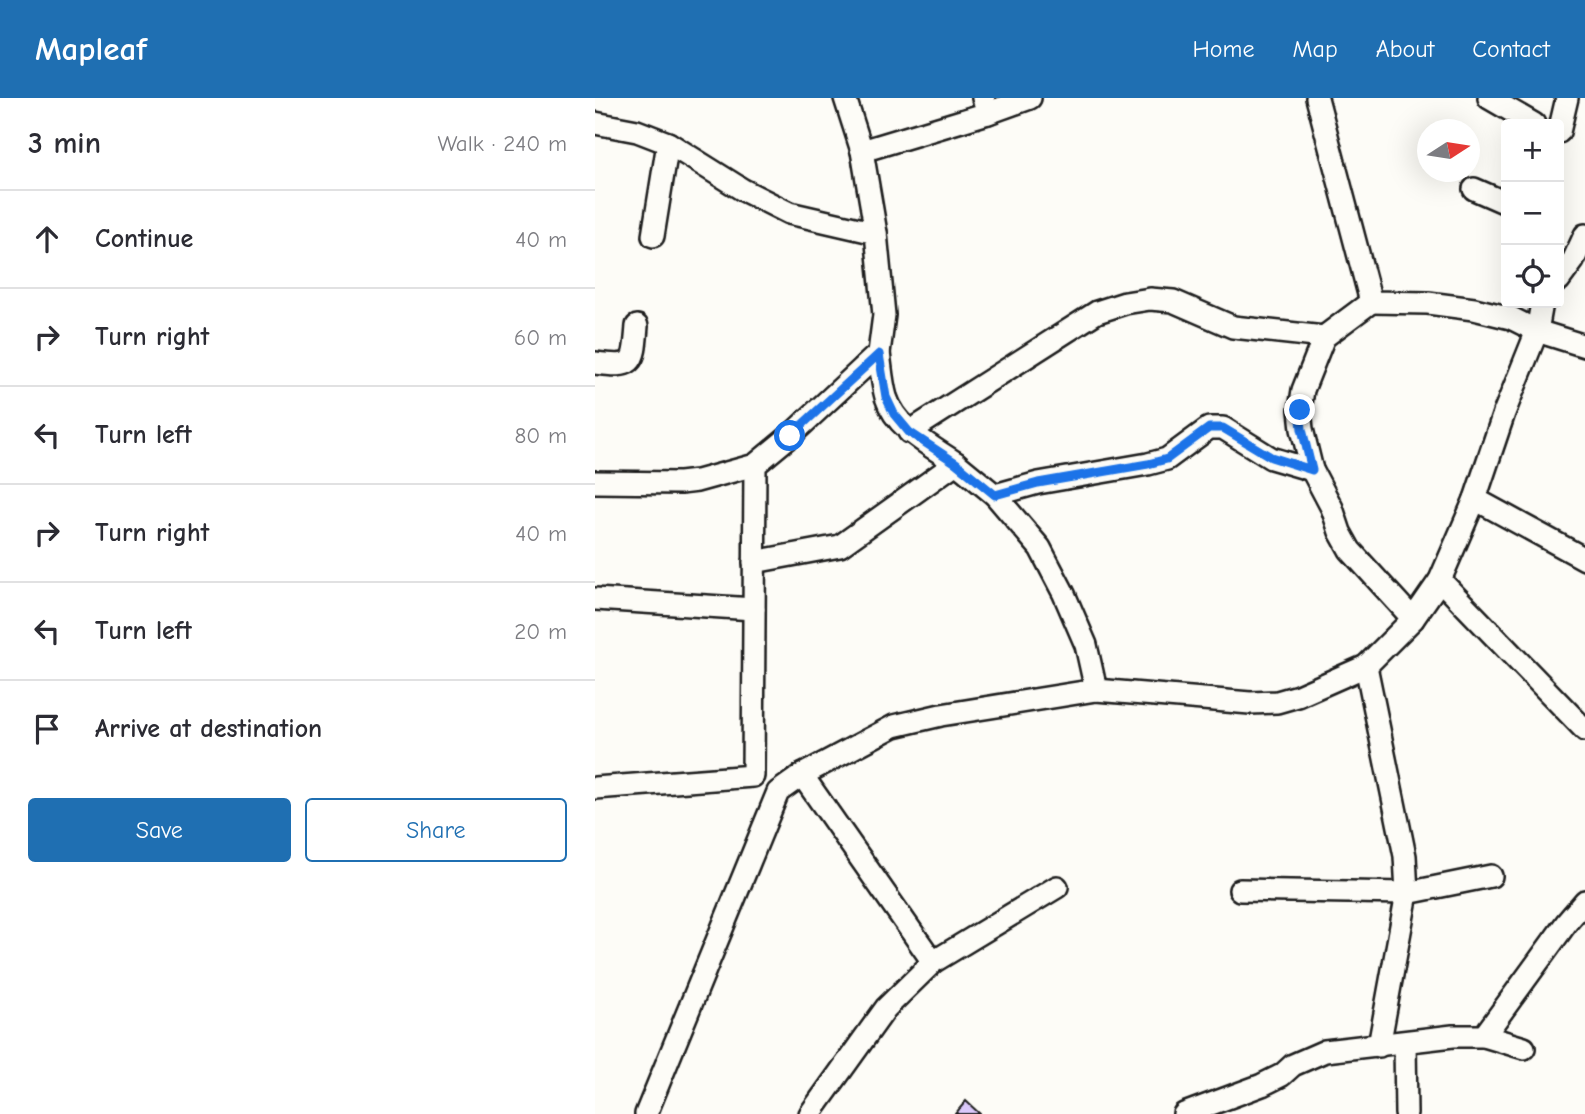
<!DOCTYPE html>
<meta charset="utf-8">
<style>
:root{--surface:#fff;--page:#f7f7f7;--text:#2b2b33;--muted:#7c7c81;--line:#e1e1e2;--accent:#1f6fb2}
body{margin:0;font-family:"Comic Neue",sans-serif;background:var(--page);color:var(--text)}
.controls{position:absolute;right:21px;top:21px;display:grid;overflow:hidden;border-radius:7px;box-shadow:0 7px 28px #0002}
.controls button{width:63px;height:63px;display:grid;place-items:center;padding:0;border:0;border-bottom:2px solid var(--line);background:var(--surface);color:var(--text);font:35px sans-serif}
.compass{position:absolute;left:822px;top:21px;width:63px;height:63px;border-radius:50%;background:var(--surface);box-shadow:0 7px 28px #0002;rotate:78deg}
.stop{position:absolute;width:21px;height:21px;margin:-16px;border:5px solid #1a73e8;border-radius:50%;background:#fff}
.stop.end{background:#1a73e8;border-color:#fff;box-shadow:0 2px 7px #0008}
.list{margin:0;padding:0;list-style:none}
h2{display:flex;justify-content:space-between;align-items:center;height:91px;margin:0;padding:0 28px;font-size:30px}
h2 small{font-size:23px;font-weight:400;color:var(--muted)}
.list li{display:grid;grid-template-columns:46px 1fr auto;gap:21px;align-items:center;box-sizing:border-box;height:98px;padding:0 28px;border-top:2px solid var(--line)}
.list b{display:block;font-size:26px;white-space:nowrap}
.list em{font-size:23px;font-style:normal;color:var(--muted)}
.actions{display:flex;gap:14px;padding:21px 28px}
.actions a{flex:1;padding:16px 0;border:2px solid var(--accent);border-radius:7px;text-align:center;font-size:24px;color:var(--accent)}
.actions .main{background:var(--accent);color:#fff}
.icon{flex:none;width:38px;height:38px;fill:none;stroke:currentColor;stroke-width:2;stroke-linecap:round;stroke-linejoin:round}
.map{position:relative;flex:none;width:990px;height:1016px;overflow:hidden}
header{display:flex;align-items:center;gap:42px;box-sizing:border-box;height:98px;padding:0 35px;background:var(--accent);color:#fff}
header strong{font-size:33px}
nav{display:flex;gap:38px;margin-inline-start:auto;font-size:24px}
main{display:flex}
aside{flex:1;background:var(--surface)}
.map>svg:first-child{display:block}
</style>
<header>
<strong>Mapleaf</strong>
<nav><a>Home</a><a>Map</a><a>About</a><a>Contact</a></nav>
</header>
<main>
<aside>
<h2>3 min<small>Walk · 240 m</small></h2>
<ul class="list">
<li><svg class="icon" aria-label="ahead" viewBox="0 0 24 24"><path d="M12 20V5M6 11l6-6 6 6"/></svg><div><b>Continue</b></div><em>40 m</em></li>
<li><svg class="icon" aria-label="right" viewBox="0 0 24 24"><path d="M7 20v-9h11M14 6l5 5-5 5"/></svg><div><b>Turn right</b></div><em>60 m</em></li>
<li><svg class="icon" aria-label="left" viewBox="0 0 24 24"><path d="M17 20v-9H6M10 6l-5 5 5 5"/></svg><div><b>Turn left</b></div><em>80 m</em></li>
<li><svg class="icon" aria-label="right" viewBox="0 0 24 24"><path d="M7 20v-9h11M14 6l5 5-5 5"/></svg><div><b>Turn right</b></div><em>40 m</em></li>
<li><svg class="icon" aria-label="left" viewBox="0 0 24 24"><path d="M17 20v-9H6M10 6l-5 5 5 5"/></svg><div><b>Turn left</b></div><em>20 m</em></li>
<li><svg class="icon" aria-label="arrive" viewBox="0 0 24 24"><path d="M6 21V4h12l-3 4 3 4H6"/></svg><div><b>Arrive at destination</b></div></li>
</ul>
<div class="actions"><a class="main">Save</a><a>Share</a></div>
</aside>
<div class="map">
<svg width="990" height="1016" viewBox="0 0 990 1016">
<rect width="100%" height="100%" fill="#fdfcf7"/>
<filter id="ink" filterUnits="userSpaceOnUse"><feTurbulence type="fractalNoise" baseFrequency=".0143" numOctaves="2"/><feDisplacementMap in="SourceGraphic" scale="14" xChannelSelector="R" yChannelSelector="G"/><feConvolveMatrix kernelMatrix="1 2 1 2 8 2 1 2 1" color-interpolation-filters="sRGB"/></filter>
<g filter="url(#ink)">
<path fill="#dac8fa" stroke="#1c1c1c" stroke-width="2" d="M371 1003 385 1016H360Z"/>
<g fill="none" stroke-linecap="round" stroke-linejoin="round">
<g stroke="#1c1c1c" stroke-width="26">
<g id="minor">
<path d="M722 0 776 204 833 205 879 211 916 220 942 233 990 248"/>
<path d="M894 0 939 26"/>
<path d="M393 15 435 0"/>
<path d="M0 25 42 33 73 45 148 92 194 115 281 135"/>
<path d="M964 34 972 0"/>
<path d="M267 53 393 15 388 0"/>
<path d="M879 91 911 105"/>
<path d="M58 138 73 45"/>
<path d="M964 182 978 163 990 137"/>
<path d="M776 204 729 239 708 292 705 312 707 331 717 372 737 410 745 434 755 452 818 521"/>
<path d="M284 255C286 269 287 285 291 299 301 331 335 347 361 365"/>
<path d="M0 265C40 270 39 266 42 228"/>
<path d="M314 334 502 214 530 205 555 201 578 203 638 229 729 239"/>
<path d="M0 384 85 385 102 383 160 367"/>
<path d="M400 397 443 385 553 366 572 361 614 330H628L676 360 717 372"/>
<path d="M880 401 990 461"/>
<path d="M159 464 245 448 361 365 400 397 445 450 469 496 491 547 501 592"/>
<path d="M845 482 990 632"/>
<path d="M0 501 159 511"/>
<path d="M771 568 810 758 812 795 784 948"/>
<path d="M207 677 338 864"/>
<path d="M0 690 158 678 160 367 195 338 284 255 289 217 281 135 267 53 250 0"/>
<path d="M645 792 812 795 896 778"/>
<path d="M889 938 972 824 990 803"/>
<path d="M810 945 811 1016"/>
<path d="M51 1016 183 694 207 677 299 628 346 617 501 592 655 605 682 604 703 598 771 568 818 521 845 482 880 401 909 315 942 233 947 205"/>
<path d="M215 1016 291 910 338 864 462 789"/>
<path d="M589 1016 667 987 687 977 698 967 730 953 858 938H889L929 950"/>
</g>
</g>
<use href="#minor" stroke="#fdfcf7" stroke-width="21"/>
</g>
</g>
<g fill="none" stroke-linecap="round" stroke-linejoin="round" filter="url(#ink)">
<path stroke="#1a73e8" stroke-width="9" d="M195 338 284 256 291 299 299 316 314 334 361 365 400 397 443 385 553 366 572 361 614 330H628L676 359 717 372 707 331 705 312"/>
</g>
</svg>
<div class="controls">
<button>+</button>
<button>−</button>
<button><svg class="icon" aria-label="locate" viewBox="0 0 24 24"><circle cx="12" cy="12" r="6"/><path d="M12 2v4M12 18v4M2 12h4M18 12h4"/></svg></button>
</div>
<svg class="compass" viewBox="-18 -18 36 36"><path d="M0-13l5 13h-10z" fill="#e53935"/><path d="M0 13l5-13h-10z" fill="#7c7c81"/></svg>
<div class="stop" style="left:195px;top:338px"></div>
<div class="stop end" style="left:705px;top:312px"></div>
</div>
</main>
